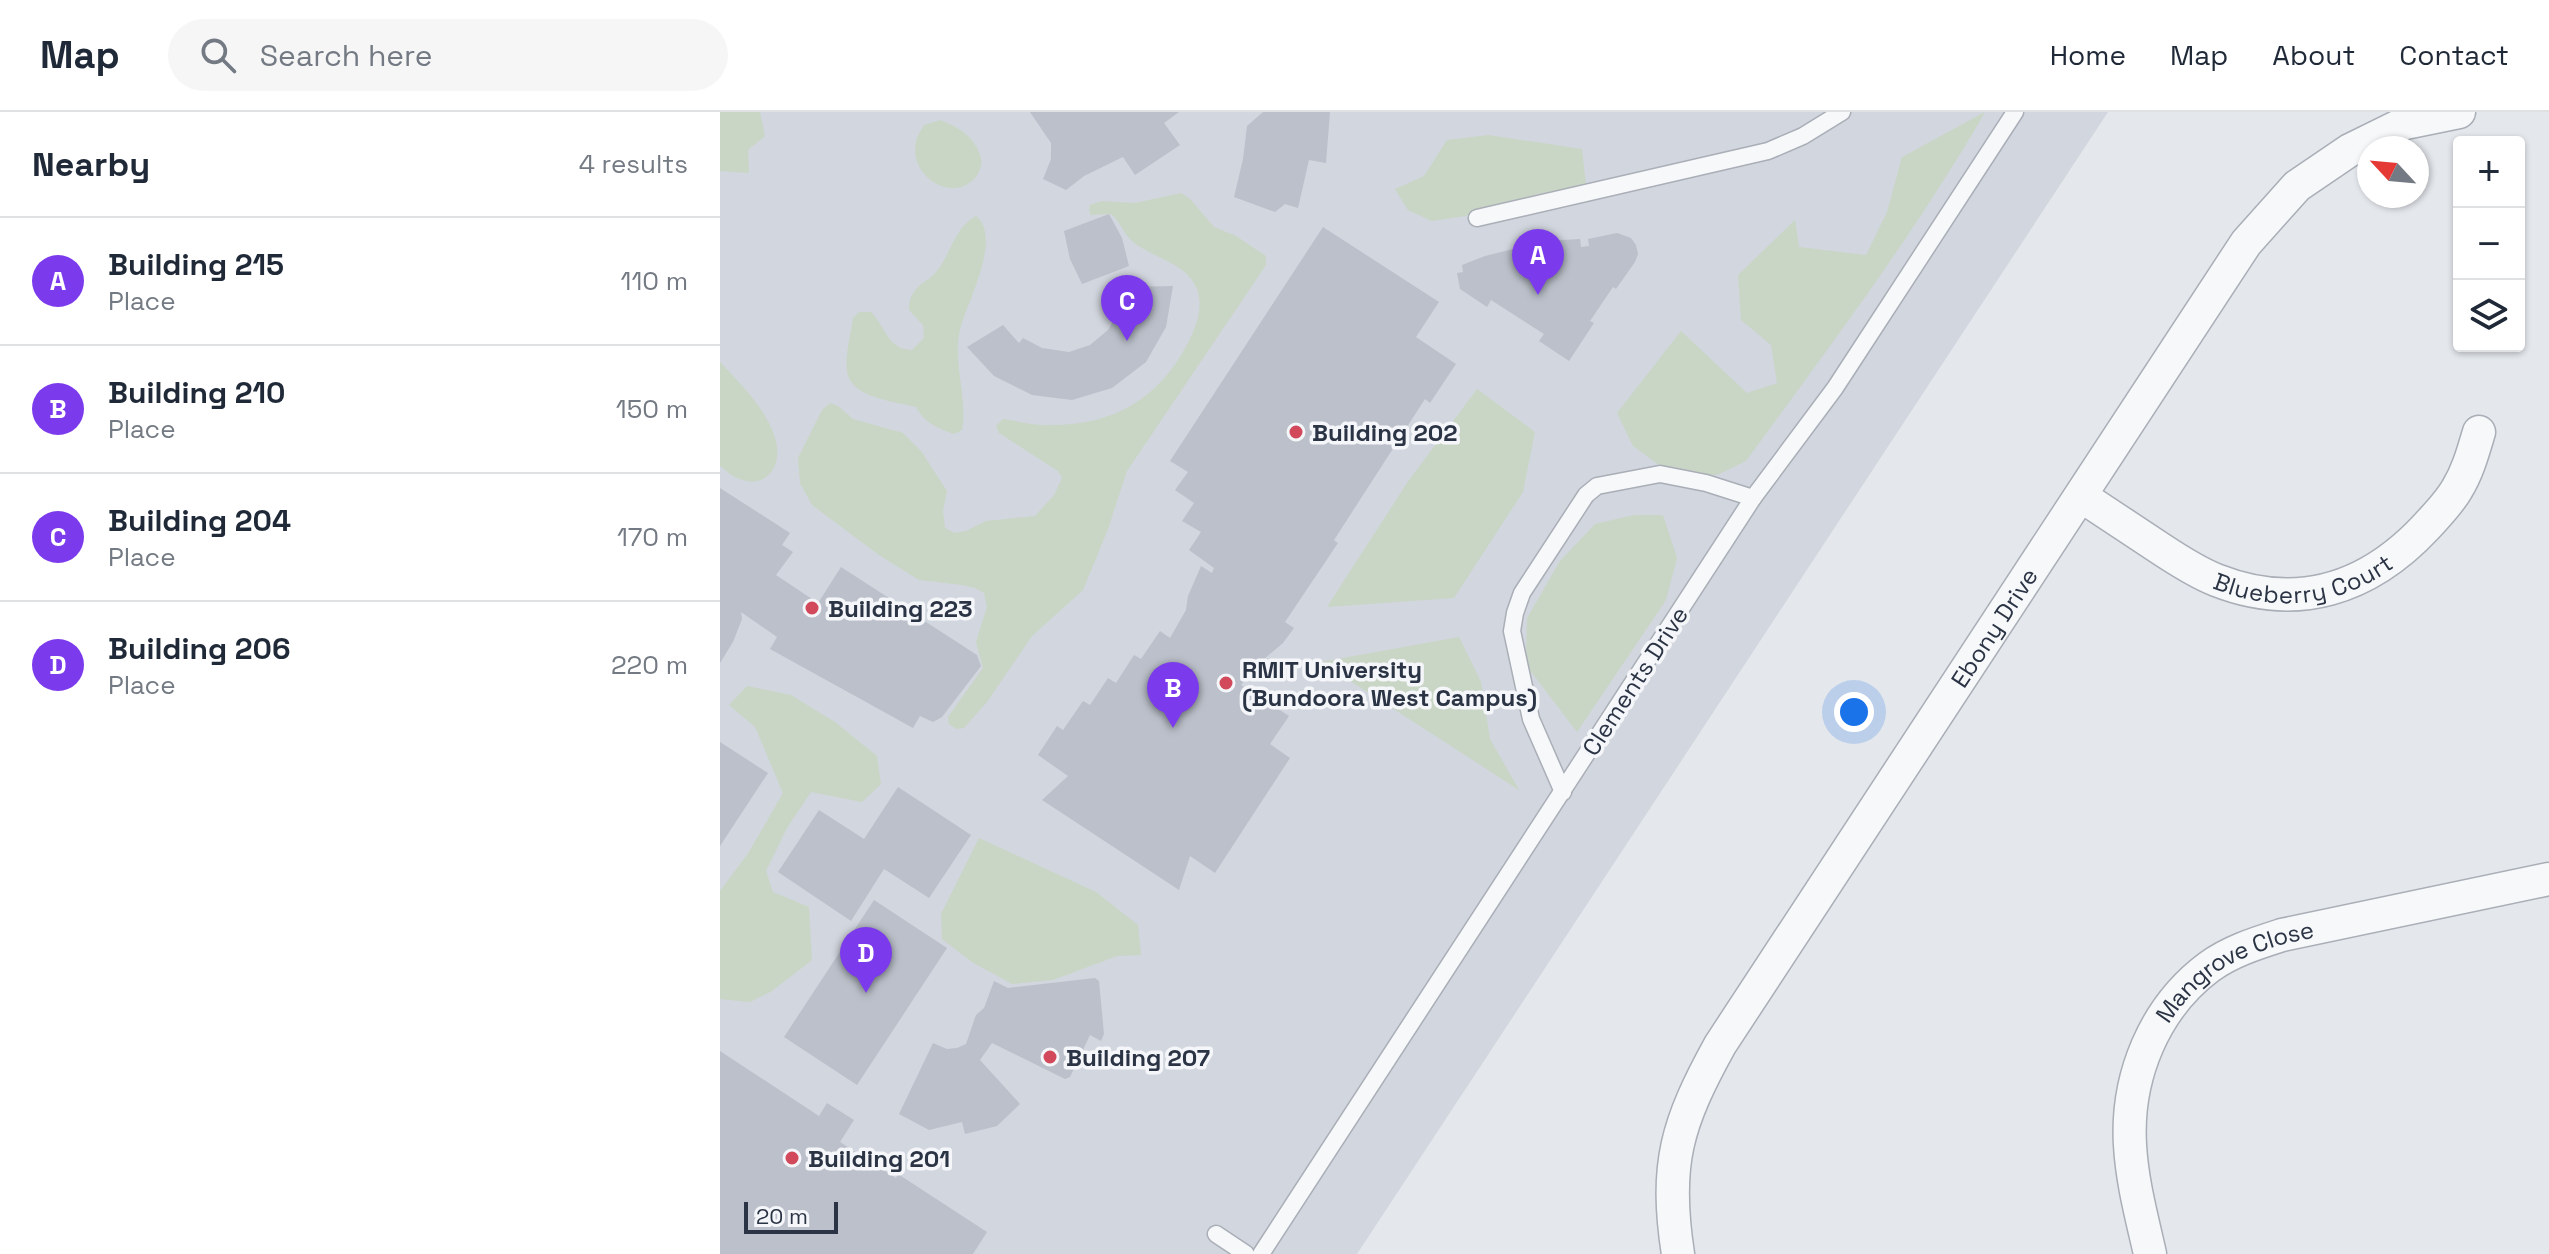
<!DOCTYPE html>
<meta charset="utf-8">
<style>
:root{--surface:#fff;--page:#f6f6f7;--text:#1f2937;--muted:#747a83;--line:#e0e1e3;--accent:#7c3aed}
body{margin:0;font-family:"Space Grotesk",sans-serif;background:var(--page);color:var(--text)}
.controls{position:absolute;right:24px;top:24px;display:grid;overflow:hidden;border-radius:8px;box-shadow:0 2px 6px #0004}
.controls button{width:72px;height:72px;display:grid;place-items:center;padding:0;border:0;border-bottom:2px solid var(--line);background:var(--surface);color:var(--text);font:40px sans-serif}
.compass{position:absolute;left:1637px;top:24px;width:72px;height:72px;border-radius:50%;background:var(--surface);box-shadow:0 2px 6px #0004;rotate:296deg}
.scale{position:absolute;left:24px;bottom:20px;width:94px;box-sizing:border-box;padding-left:8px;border:4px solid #2b3445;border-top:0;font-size:22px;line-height:28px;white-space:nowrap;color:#2b3445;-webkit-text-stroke:6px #f4f6f9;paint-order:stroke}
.you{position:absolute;left:1134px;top:600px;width:28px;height:28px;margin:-20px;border:6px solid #fff;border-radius:50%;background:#1a73e8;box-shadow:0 0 0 12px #1a73e833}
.badge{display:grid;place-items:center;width:52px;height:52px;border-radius:50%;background:var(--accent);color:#fff;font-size:26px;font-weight:700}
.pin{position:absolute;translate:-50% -66px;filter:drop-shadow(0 2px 4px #0008)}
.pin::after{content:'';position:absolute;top:42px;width:28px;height:24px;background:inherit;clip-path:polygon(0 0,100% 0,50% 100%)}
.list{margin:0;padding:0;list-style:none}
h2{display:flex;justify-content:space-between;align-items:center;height:104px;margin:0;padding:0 32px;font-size:34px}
h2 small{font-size:26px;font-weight:400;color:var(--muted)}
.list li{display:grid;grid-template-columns:52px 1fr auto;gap:24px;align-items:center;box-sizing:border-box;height:128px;padding:0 32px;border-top:2px solid var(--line)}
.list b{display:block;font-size:30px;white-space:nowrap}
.list p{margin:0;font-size:26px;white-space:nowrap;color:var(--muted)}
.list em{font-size:26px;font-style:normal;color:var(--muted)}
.icon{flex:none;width:44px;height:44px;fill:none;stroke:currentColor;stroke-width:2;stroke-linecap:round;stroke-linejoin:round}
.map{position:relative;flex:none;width:1829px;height:1142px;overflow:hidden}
header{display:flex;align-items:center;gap:48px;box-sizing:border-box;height:112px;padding:0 40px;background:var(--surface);border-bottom:2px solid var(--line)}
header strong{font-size:38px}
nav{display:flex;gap:44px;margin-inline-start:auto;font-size:28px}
.search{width:560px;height:72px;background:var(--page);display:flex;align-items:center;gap:20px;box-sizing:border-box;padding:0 28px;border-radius:44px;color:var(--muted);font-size:30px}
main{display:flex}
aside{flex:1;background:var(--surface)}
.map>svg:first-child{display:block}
</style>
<header>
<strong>Map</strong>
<div class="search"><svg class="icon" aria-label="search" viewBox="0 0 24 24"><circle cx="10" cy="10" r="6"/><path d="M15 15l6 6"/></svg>Search here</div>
<nav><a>Home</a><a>Map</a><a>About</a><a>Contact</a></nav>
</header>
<main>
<aside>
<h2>Nearby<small>4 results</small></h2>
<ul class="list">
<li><span class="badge">A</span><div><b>Building 215</b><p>Place</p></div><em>110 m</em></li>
<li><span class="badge">B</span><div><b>Building 210</b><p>Place</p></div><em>150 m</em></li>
<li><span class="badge">C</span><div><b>Building 204</b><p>Place</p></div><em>170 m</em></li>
<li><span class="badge">D</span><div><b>Building 206</b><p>Place</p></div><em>220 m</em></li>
</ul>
</aside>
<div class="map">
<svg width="1829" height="1142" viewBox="0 0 1829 1142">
<rect width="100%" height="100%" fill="#e4e7ec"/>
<path fill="#d2d6de" d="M0 0H1388L637 1142H0Z"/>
<g fill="#c9d6c5">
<path d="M0 0H40L45 24 28 38 29 61 0 59Z"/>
<path d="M1265 0C1195 122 1109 235 1026 349L997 363H953L913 334 897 301 961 219 1027 281 1057 271 1051 233 1021 208 1018 163 1075 108 1079 135 1146 143 1167 100 1182 45Z"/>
<path d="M220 8C238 15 253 23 260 43 266 58 251 76 234 76 211 77 190 52 196 30 197 24 201 18 204 13Z"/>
<path d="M768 23 862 37 866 74 818 82 746 104 712 109 688 98 675 77 704 64 727 28Z"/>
<path d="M461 81 470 87 494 115 516 124 546 144V153L407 359 388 417 363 478 312 524 267 590 244 616 236 617 229 612 228 605 263 556 256 530 267 495 264 481 255 476 242 473 199 468 159 443 92 393 80 371 78 346 102 298 110 291 118 294 133 307 183 321 201 339 227 379 223 399 225 416 234 421 246 419 266 409 315 404 334 383 342 366 338 359 279 321 276 314 283 307C298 309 315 314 331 313 395 313 440 286 469 229 478 210 485 190 474 171 463 151 430 144 413 130 404 123 401 110 391 102L371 103 369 99 370 93 382 89 415 91Z"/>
<path d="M256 104C282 125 249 187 241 214 231 247 248 283 242 318L234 322C217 316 205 311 196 295 174 289 129 286 127 258 125 242 131 222 133 206L139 200H151C166 215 167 237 192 238L204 226 203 213 189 198C189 190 190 186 194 180 199 171 210 168 217 159 232 140 234 116 256 104Z"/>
<path d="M0 250C21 272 46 297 55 326 64 355 45 380 15 365 10 363 5 357 0 354Z"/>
<path d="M757 277 815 320 803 380 734 486 607 495 687 371Z"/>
<path d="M914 403H943L957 446 946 488 857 620 806 553 807 506 840 449 875 412Z"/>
<path d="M739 525 761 570 770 627 799 678 601 550Z"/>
<path d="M27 574 71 583 115 610 157 644 161 672 142 690 91 680 67 716 46 759 53 780 89 795 92 848 52 879 30 890 0 887V779L29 740 63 681 35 615 9 593Z"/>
<path d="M259 726 376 780 418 813 421 843 397 844 333 868 292 872 252 850 222 827 221 802Z"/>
</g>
<g fill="#bbc0ca">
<path d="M310 0H459L444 11 460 33 415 63 403 45 364 64 346 78 323 67 331 47V31Z"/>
<path d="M543 0H610L606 51 589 48 578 96 565 92 555 100 514 85 523 47 527 14Z"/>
<path d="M389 102 402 126 409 154 362 172 350 147 344 119Z"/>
<path d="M603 115 719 190 696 225 736 252 710 291 705 287 614 428 618 431 565 510 574 516 563 531 537 553 521 573 569 604 550 632 570 646 495 761 470 744 459 778 322 688 348 664 318 643 337 614 343 618 363 589 370 593 388 566 396 571 414 543 421 547 440 519 450 526 466 498 468 484 481 454 492 461 494 456 469 438 481 420 462 409 474 391 455 378 468 360 450 349Z"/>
<path d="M897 121 911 126 916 133 918 142 915 150 896 177 893 175 870 209 874 211 849 249 819 229 824 222 771 188 767 195 740 177 737 161 743 160 742 153 765 144 825 129 860 127 861 135 869 134 868 127Z"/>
<path d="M453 174 446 215 426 250 392 276 352 288 312 283 274 264 247 235 283 213 299 231 303 226 322 236 349 240 370 233 388 218 400 198 404 175Z"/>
<path d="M0 376 70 421 62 433 73 440 56 463 98 491 121 455 257 543 261 554 222 605 213 610 200 604 193 616 50 537 57 525 21 500 22 507 13 530 0 551Z"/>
<path d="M0 630 48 661 0 734Z"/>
<path d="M178 675 251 723 209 786 164 757 131 809 58 760 99 698 144 727Z"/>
<path d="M154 788 227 836 137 973 64 925Z"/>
<path d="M375 866 379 869 384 922 381 929 370 923 350 965 345 967 272 931 260 948 300 992 277 1014 245 1022 242 1010 209 1018 179 1002 213 931 227 937 237 936 246 932 256 903 264 896 274 869 288 876Z"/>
<path d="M0 939 99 1004 107 991 134 1008 120 1030 176 1066 178 1062 267 1120 253 1142H0Z"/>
</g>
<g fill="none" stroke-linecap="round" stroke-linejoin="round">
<g stroke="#a9aeb7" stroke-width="19">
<g id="service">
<path d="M757 106 1048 39 1083 24 1122 0"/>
<path d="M843 680 811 607 792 519 795 501 802 481 866 383 877 374 940 362 986 371 1033 386"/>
<path d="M496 1122 526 1142"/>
<path d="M541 1142 1033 386 1115 276 1295 0"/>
</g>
</g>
<g stroke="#a9aeb7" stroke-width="35">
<g id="minor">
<path id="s1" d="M1361 384C1387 401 1412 418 1438 435 1456 447 1476 460 1496 468 1577 500 1648 477 1706 415 1717 403 1729 391 1737 377 1748 359 1753 340 1759 320"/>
<path id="s2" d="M958 1142C944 1052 957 1011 1000 933L1526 131 1577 74 1630 38 1685 11 1739 0"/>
<path id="s3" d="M1430 1142C1422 1106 1412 1070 1410 1033 1406 965 1434 896 1489 855 1511 839 1537 831 1562 823L1829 767"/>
</g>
</g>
<use href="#service" stroke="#f7f8fa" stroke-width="16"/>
<use href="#minor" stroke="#f7f8fa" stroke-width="32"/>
</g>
<g fill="#d1495b" stroke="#f4f6f9" stroke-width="3">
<circle cx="576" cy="320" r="8"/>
<circle cx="92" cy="496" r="8"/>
<circle cx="506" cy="571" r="8"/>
<circle cx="330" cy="945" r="8"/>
<circle cx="72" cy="1046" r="8"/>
</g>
<g text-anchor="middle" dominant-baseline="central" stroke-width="7" stroke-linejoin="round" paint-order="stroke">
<g font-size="24" font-weight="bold" fill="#2b3445" stroke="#f4f6f9" text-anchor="start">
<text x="592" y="320">Building 202</text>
<text x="108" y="496">Building 223</text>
<text x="522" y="557">RMIT University<tspan x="522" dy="28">(Bundoora West Campus)</tspan></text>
<text x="346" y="945">Building 207</text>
<text x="88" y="1046">Building 201</text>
</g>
<g font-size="24" fill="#2b3445" stroke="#f4f6f9">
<text stroke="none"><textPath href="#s1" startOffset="250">Blueberry Court</textPath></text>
<text stroke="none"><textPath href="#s2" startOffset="718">Ebony Drive</textPath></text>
<text transform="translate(915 569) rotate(-57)">Clements Drive</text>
<text stroke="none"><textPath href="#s3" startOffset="334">Mangrove Close</textPath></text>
</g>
</g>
</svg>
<div class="controls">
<button>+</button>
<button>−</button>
<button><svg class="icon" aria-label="layers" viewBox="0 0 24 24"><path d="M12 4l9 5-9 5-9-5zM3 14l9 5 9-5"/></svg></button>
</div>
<svg class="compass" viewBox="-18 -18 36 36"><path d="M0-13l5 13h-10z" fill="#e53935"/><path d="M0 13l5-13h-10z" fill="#747a83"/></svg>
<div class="scale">20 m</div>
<div class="you"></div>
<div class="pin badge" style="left:818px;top:183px">A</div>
<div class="pin badge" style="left:453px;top:616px">B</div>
<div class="pin badge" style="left:407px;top:229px">C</div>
<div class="pin badge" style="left:146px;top:881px">D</div>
</div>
</main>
